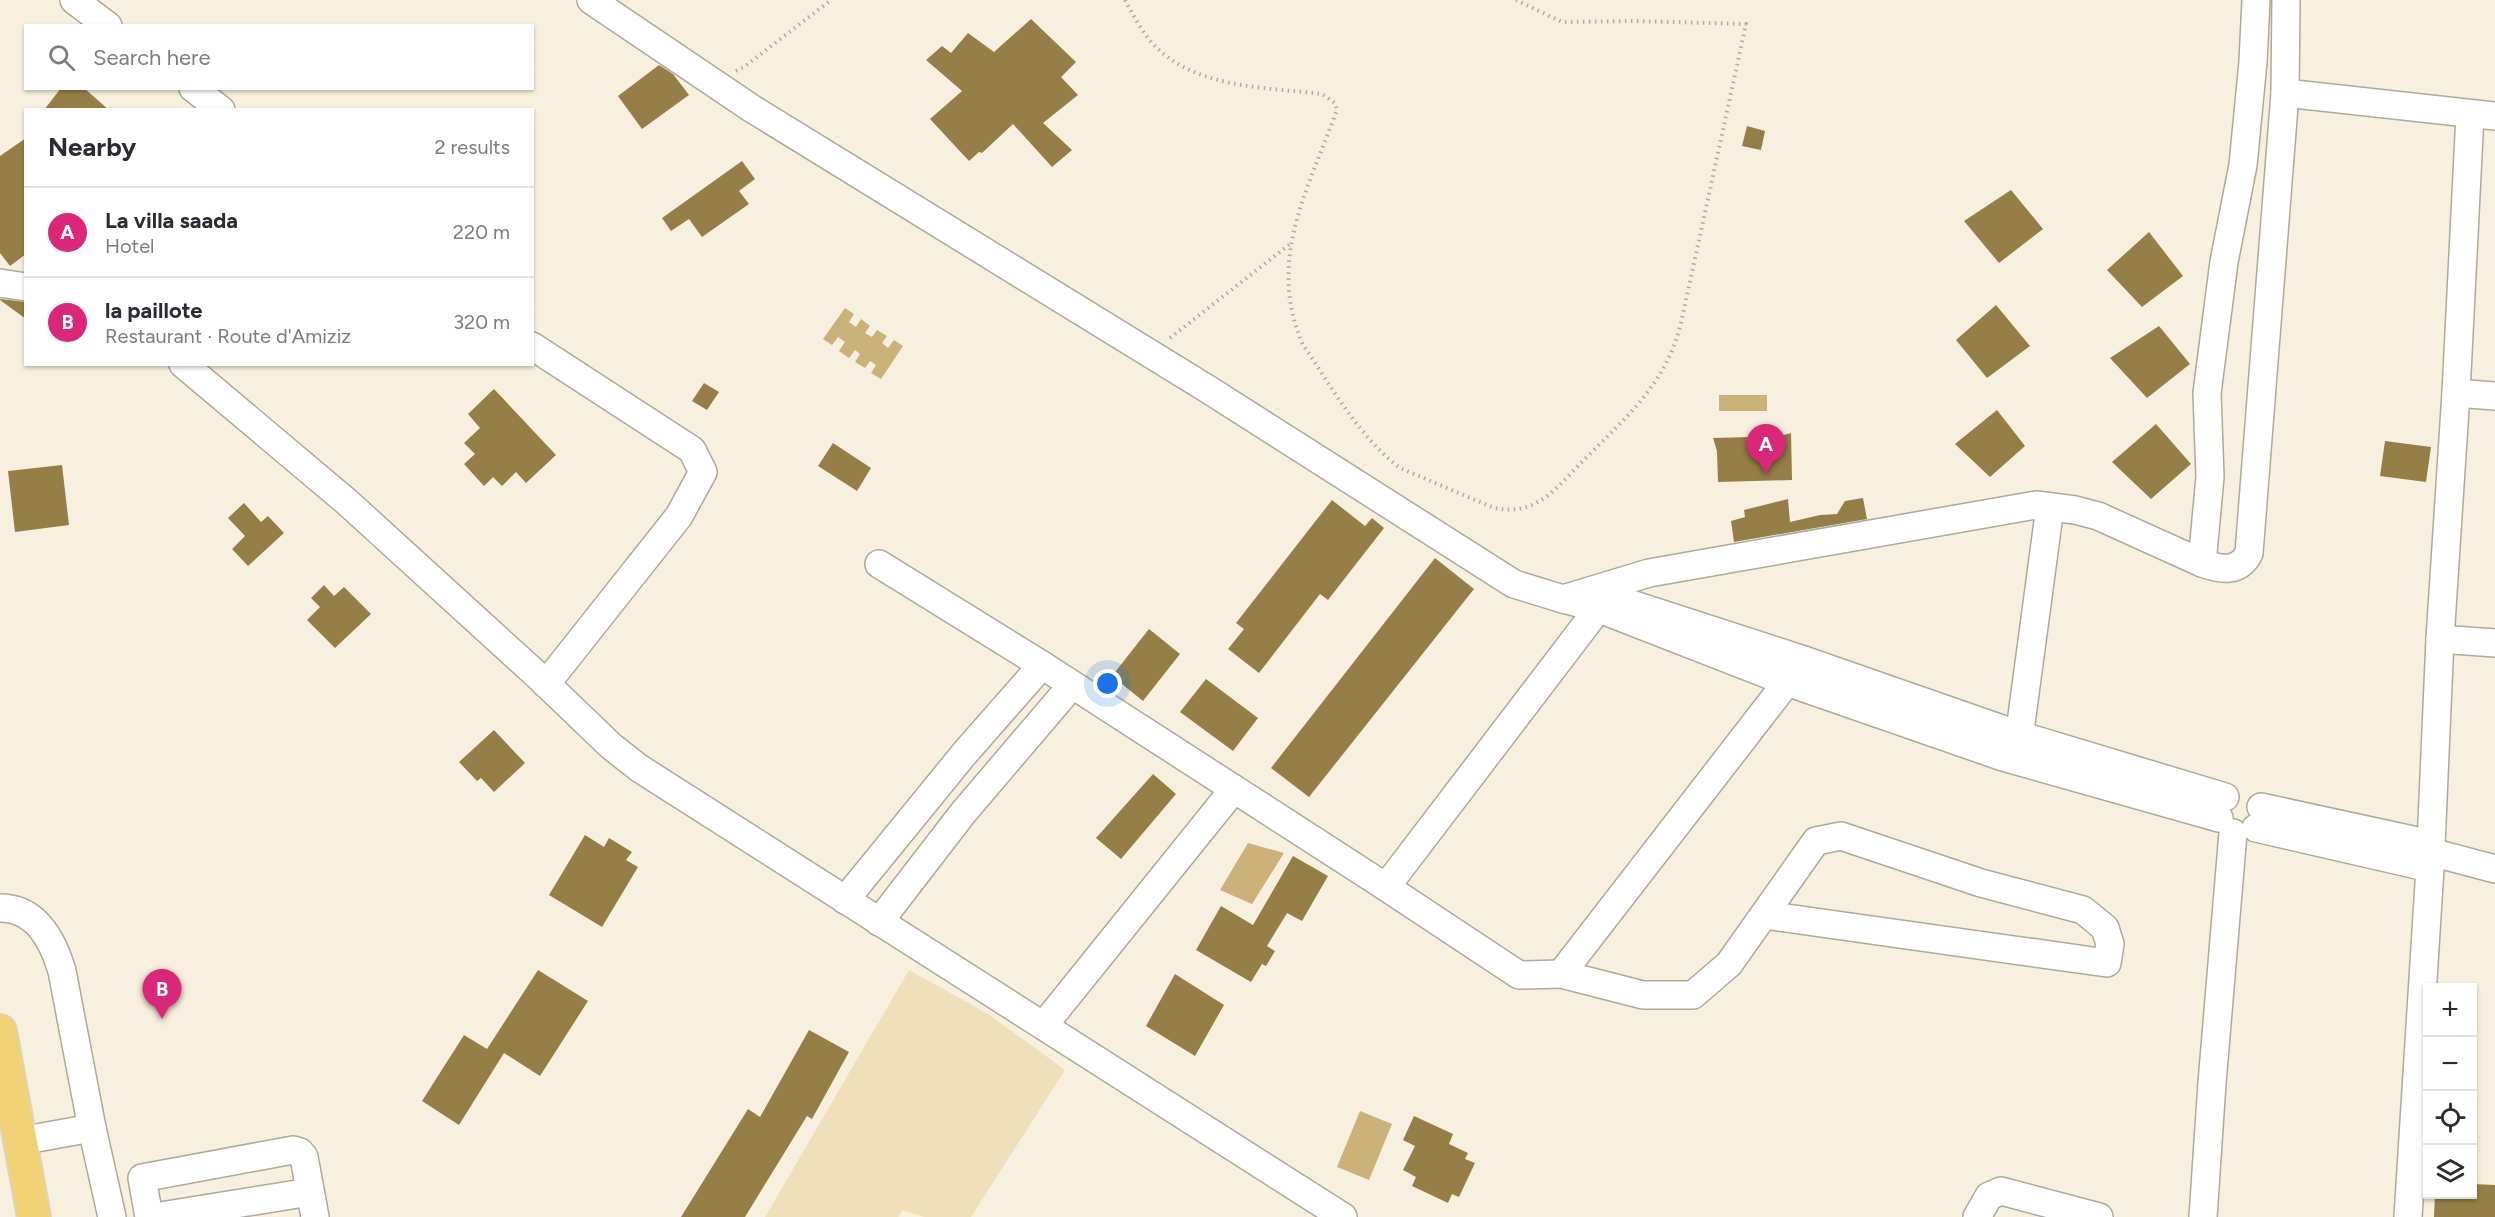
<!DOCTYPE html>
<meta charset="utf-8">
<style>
:root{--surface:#fff;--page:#f7f7f7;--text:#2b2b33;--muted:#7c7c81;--line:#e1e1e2;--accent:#db2777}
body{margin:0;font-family:Figtree,sans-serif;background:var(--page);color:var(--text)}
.controls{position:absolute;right:18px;bottom:18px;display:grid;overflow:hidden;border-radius:0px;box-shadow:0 2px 4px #0004}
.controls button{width:54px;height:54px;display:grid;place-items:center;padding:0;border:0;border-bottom:2px solid var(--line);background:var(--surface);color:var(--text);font:30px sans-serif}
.you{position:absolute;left:1108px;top:684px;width:21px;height:21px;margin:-15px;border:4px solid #fff;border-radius:50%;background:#1a73e8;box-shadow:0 0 0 9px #1a73e833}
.badge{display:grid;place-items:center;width:39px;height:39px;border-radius:50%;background:var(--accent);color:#fff;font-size:20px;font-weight:700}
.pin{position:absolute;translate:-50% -50px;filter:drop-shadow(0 2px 3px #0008)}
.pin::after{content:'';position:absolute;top:32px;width:21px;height:18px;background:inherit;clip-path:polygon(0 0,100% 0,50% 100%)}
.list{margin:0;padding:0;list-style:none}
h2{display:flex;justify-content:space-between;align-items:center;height:78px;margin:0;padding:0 24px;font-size:26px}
h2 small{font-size:20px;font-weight:400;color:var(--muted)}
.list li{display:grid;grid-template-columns:39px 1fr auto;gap:18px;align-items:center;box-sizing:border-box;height:90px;padding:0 24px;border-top:2px solid var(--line)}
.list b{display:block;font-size:22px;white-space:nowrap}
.list p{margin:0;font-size:20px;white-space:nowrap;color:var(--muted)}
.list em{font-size:20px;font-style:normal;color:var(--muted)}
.icon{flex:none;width:33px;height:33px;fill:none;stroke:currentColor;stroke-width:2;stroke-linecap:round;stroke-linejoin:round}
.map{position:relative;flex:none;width:2495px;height:1217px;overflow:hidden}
.search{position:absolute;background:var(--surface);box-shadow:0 2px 4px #0004;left:24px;top:24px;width:510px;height:66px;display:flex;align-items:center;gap:15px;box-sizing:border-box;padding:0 21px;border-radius:0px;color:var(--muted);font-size:22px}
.panel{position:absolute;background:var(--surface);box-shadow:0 2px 4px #0004;left:24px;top:108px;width:510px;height:258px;border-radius:0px}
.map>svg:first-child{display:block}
</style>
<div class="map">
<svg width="2495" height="1217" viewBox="0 0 2495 1217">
<rect width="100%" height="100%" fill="#f8f0df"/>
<path fill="#f0e0ba" d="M909 970 988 1014 1065 1070 971 1217H924L903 1210 898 1217H765Z"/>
<g fill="#cab278">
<path d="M845 308 854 314 849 322 856 327 861 319 870 326 865 333 872 337 877 330 887 336 882 343 888 348 894 340 903 346 881 379 871 373 876 365 870 361 865 368 855 362 860 354 855 350 849 358 839 351 845 342 838 337 832 345 823 339Z"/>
<rect x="1719" y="395" width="48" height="16"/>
<path d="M1248 843 1284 853 1252 904 1220 890Z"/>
<path d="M1360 1111 1392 1124 1369 1180 1337 1167Z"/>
</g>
<g fill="#957f46">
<path d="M1031 19 1076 62 1061 77 1078 95 1043 123 1072 150 1052 167 1013 124 982 153 979 152 969 161 930 119 962 91 926 60 942 46 951 53 968 33 994 52Z"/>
<path d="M659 65 673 74 689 95 642 129 618 96Z"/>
<path d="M61 88H84L109 110H44Z"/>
<path d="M1747 126 1765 131 1761 150 1742 146Z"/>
<path d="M26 138V254L10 266 0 253V156Z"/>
<path d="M742 161 755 179 739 191 749 204 702 237 689 219 671 231 662 218Z"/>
<path d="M2011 190 2043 229 1999 263 1964 221Z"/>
<path d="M2149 232 2183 276 2142 307 2107 270Z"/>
<path d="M0 299 26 302V319L0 300Z"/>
<path d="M1996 305 2030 346 1987 378 1956 340Z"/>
<path d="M2159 326 2190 364 2147 398 2110 358Z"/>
<path d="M704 383 719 392 707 410 692 401Z"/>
<path d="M494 389 556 455 526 483 516 472 502 486 493 477 484 486 464 464 475 454 464 443 480 428 468 414Z"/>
<path d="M1997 410 2025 446 1990 477 1955 444Z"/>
<path d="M2156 424 2191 464 2151 499 2112 462Z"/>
<path d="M1791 433 1792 480 1718 482 1717 451 1713 438 1750 437 1749 444Z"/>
<path d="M2385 441 2431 447 2426 482 2380 476Z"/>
<path d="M833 443 871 468 857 491 818 466Z"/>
<path d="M62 465 69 525 15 532 8 471Z"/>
<path d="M1863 498 1867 519 1734 542 1731 521 1745 517 1744 510 1788 499 1790 522 1820 515 1837 514 1845 501Z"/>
<path d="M1332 500 1365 526 1372 518 1384 528 1328 600 1320 594 1259 673 1228 649 1244 629 1236 623Z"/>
<path d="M244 503 261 522 268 516 284 533 248 566 232 549 245 536 228 518Z"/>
<path d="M1435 558 1474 589 1309 797 1271 768Z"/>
<path d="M324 585 334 596 344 587 371 614 335 648 307 620 320 607 311 598Z"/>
<path d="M1149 629 1180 654 1143 701 1112 676Z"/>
<path d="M1206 679 1258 718 1233 751 1180 712Z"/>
<path d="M494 730 525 763 494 792 481 778 477 781 459 762Z"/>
<path d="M1153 774 1176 794 1121 859 1096 838Z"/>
<path d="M585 835 604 847 609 838 632 852 626 860 638 867 602 927 549 895Z"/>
<path d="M1293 856 1328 876 1302 921 1287 913 1267 946 1275 951 1266 966 1262 964 1251 982 1196 950 1221 906 1253 925Z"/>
<path d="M538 970 588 1001 540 1076 504 1053 459 1125 422 1101 464 1035 487 1049Z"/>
<path d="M1175 974 1224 1005 1195 1056 1146 1026Z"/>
<path d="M809 1030 849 1052 812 1119 807 1116 745 1217H681L748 1109 760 1117Z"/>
<path d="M1414 1116 1453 1134 1449 1144 1468 1153 1465 1159 1475 1163 1459 1197 1452 1194 1448 1203 1412 1186 1416 1177 1403 1170 1415 1146 1403 1140Z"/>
<path d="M2472 1184 2495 1185V1217H2434L2435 1194H2472Z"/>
</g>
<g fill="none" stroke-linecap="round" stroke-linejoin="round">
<g stroke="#afa998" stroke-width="30">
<g id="minor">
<path d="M74 0 108 26"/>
<path d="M591 0 751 108 1206 388 1514 584 1563 599 1649 573 2036 505 2075 510 2098 516 2202 563 2210 477 2207 393 2224 262 2243 165 2253 62 2256 0"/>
<path d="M193 88 221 110"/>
<path d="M2285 93 2495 116"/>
<path d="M0 283 26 287"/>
<path d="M532 346 692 450 703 472 679 516 546 684"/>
<path d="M183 364 347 502 538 676 611 746 639 768 1343 1217"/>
<path d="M2456 393 2495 396"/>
<path d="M2202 563C2221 570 2239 573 2249 553L2285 93 2286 0"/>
<path d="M879 564 1042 665 1386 887"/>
<path d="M1613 598 1804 660 2019 735 2225 797"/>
<path d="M1563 599 1597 608 1787 682 2003 757 2219 818"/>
<path d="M2440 639 2495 643"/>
<path d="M2017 753 2050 507"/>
<path d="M2261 807 2431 844"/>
<path d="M2256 828 2430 868"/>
<path d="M2431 852 2495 869"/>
<path d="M845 900 964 754 1042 665"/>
<path d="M0 908C37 908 53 941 62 971L92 1128 112 1217"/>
<path d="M1764 915 2107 963 2110 944 2105 928 2083 910 1981 883 1841 836 1816 841 1729 964 1693 995H1643L1561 974 1804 660"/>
<path d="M879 922 963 813 1072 685"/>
<path d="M1561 974 1519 975 1386 887 1607 597"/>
<path d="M1044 1025 1234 789"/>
<path d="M20 1141 92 1128"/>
<path d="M149 1217 142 1178 293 1150 300 1152 304 1157 315 1217"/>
<path d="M154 1217 310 1192"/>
<path d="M1977 1217 1989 1196 2001 1191 2099 1217"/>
<path d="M2203 1217 2212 1083 2233 833"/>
<path d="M2408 1217 2430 868 2440 639 2456 393 2470 115"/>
</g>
</g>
<g stroke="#d5d5d4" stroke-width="36">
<path id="major" d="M0 1031 34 1217"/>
</g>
<g stroke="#b1aa9d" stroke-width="4" stroke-dasharray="1.5 4.5" stroke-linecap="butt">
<path d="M1125 0C1133 15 1141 30 1152 43 1194 89 1266 87 1322 94L1335 103 1337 110C1308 190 1266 260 1303 345 1332 387 1358 436 1400 468L1494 508C1509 511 1524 510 1538 502 1556 492 1570 473 1585 459 1627 416 1666 384 1681 323L1746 24 1635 21 1562 22 1516 0"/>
<path d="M736 71 744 67 831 0"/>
<path d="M1170 338 1290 244"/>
</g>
<use href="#minor" stroke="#fff" stroke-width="27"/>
<use href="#major" stroke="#f1d376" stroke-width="33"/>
</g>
</svg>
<div class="controls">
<button>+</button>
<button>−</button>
<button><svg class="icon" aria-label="locate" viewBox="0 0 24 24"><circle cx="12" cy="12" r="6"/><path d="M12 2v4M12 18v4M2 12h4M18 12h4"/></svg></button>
<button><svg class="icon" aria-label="layers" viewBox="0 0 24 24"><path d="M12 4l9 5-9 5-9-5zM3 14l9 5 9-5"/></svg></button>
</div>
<div class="you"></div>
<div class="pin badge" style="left:1766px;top:474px">A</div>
<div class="pin badge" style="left:162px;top:1019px">B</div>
<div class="search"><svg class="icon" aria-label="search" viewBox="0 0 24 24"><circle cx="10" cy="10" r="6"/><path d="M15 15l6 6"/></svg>Search here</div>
<section class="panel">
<h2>Nearby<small>2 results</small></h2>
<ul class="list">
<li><span class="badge">A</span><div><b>La villa saada</b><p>Hotel</p></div><em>220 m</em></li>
<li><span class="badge">B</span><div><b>la paillote</b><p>Restaurant · Route d'Amiziz</p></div><em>320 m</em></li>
</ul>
</section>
</div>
